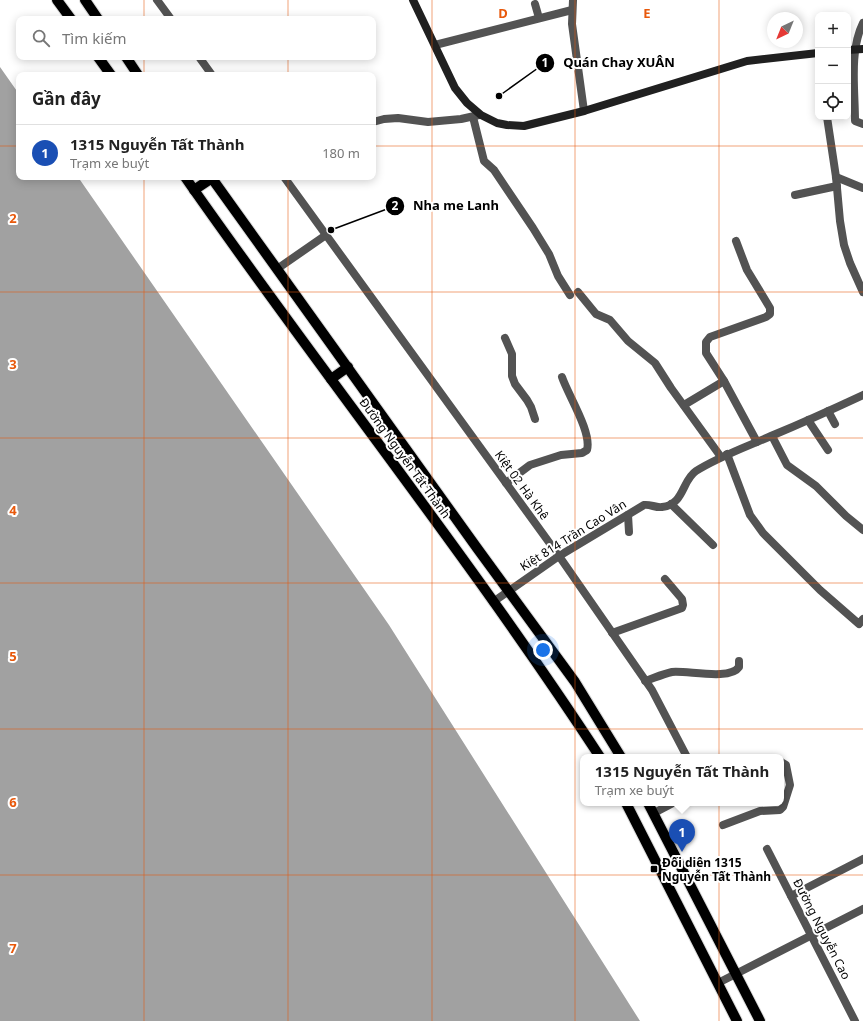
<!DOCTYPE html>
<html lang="vi">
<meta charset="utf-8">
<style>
:root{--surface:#fff;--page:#f6f6f6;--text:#222;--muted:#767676;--line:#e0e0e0;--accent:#7c3aed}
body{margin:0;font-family:"Noto Sans",sans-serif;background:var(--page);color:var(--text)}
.controls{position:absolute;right:12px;top:12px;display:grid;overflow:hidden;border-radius:8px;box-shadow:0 2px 10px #0003}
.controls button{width:36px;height:36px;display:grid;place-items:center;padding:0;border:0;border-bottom:1px solid var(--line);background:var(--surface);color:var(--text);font:20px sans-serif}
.compass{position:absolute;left:767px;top:12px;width:36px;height:36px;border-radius:50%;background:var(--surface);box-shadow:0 2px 10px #0003;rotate:223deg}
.you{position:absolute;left:543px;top:650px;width:14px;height:14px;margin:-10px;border:3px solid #fff;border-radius:50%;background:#1a73e8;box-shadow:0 0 0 6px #1a73e833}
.badge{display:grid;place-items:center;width:26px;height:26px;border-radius:50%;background:var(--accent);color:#fff;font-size:13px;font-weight:700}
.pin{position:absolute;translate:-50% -33px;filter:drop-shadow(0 1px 2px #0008)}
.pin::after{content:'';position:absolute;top:21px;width:14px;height:12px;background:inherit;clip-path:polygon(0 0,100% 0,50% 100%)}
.popup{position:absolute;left:580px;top:754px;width:204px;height:52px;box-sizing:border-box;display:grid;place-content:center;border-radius:8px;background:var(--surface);filter:drop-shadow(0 1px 3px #0005);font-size:13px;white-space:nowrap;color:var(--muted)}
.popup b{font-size:15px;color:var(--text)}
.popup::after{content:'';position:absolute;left:50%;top:100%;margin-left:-8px;border:8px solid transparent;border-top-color:var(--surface)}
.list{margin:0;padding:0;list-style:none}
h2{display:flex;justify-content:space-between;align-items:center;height:52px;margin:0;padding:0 16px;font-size:17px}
h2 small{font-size:13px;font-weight:400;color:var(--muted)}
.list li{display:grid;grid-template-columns:26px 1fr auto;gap:12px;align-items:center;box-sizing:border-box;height:56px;padding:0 16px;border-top:1px solid var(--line)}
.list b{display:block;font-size:15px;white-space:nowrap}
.list p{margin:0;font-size:13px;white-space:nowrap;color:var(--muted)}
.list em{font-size:13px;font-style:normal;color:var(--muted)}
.icon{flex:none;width:22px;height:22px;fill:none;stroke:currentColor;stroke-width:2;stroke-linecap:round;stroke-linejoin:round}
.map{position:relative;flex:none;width:863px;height:1021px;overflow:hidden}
.search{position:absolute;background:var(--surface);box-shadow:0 2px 10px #0003;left:16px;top:16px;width:360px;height:44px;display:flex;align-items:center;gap:10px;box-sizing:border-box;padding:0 14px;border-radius:8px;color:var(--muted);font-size:15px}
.panel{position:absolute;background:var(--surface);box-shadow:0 2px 10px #0003;left:16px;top:72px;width:360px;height:108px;border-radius:8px}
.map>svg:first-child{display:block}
</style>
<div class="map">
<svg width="863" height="1021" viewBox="0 0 863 1021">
<rect width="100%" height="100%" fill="#fff"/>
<path fill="#a1a1a1" d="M0 67 19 94V177H78L389 625 640 1021H0Z"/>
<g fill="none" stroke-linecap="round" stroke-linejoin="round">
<g stroke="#dbdbdb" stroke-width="12">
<g id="primary">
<path d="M57 0 71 19"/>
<path d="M85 0 98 19"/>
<path d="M98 57 111 75"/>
<path d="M126 57 138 75"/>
<path d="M185 177C321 372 470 558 600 757"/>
<path d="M211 177 477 548 575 682 621 757"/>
<path d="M194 190 212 178"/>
<path d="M331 379 348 367"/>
<path d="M626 803 737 1021"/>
<path d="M648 803 760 1021"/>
</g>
</g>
<g stroke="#535353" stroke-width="8">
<path d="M157 0 171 19"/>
<path d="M573 0 572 24 584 111"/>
<path d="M535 4 539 18"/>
<path d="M863 23C849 51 855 90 855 121L863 124"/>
<path d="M435 45 572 10"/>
<path d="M199 57 212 75"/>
<path d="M473 117 484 161 494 170 533 228 549 254 558 276 570 295"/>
<path d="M827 117 836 177 840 221 844 245 850 263 863 292"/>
<path d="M373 122 384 119 398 118 428 122 461 119 479 115"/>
<path d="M284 177 559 556 652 690 687 757"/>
<path d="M836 177 863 188"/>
<path d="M795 195 837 186"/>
<path d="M736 241 747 270 770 308V314L766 317 710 337 706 342V353L724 381 757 442"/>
<path d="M277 269 326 235"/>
<path d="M578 292 596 314 610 320 628 341 655 363 671 388 721 457"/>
<path d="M505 338 512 354V376L515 384 527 400 531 407 535 419"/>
<path d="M684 405 724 381"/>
<path d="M828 411 835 424"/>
<path d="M808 420 828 450"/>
<path d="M772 436 787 465 816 486 846 516 863 530"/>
<path d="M727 454 750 515 763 533 820 590 859 624 863 619"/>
<path d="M506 483 530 465 561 455 582 453 587 450C592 432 568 395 562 377"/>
<path d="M671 504 713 545"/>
<path d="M628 515 629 532"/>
<path d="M493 602 559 556 644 505C650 504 656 508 662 507 684 505 682 480 696 471 720 456 746 447 771 436 802 423 833 409 863 395"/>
<path d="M612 633 682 608 683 605 682 599 665 579"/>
<path d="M645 681C654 678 663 674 672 672 686 670 730 681 739 667V661"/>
<path d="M654 813 673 803"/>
<path d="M723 825 760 811 780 810 783 807 790 785 786 765 781 762"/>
<path d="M767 849 855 1021"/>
<path d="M791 896 863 859"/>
<path d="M718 983 863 909"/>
</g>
<g stroke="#202020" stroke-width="8">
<path d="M413 0 455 88 467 103 481 115 497 123 507 125 524 126 584 111 747 61 818 53"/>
<path d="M848 50 863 49"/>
</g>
<use href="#primary" stroke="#000" stroke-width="10"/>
</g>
<path fill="none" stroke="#e8590c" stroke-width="1" stroke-opacity="0.55" d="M144 0V19M288 0V19M432 0V1021M575 0V1021M719 0V1021M144 57V75M288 57V75M0 146H19M373 146H863M144 177V1021M288 177V1021M0 292H863M0 438H863M0 583H863M0 729H863M0 875H863"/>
<rect fill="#000" stroke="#fff" stroke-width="1.5" x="650" y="865" width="8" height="8" rx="2"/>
<g text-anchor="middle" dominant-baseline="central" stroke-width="4" stroke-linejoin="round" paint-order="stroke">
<g font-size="12" fill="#000" stroke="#fff">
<text transform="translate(405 458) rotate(54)">Đường Nguyễn Tất Thành</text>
<text transform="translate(522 485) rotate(54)">Kiệt 02 Hà Khê</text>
<text transform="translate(573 535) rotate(-32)">Kiệt 814 Trần Cao Vân</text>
<text transform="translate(822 929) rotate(63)">Đường Nguyễn Cao</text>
</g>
<g font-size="12" font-weight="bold" fill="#000" stroke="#fff" text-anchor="start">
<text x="662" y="862">Đối diện 1315<tspan x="662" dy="14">Nguyễn Tất Thành</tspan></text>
</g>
</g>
<g font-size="13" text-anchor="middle" font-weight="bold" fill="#e8590c" stroke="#fff" stroke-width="4" stroke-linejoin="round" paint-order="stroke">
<text x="503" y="18">D</text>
<text x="647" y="18">E</text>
<text x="13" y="223">2</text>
<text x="13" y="369">3</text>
<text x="13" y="515">4</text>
<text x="13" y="661">5</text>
<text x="13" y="807">6</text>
<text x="13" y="953">7</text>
</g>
<path fill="none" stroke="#000" stroke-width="1.5" d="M499 96L545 63M331 230L395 206"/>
<g fill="#000" stroke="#fff" stroke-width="1.5">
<circle cx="499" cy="96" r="4"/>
<circle cx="331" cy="230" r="4"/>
<circle cx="545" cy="63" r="10"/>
<circle cx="395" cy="206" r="10"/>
</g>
<g font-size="12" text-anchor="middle" font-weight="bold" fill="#fff">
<text x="545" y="67">1</text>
<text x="395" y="210">2</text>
</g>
<g font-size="13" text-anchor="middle" font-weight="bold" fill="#000" stroke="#fff" stroke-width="4" stroke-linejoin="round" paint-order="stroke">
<text x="619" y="67">Quán Chay XUÂN</text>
<text x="456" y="210">Nha me Lanh</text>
</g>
</svg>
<div class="controls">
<button>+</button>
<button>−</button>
<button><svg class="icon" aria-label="locate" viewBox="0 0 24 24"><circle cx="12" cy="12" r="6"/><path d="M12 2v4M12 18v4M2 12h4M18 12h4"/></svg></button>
</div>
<svg class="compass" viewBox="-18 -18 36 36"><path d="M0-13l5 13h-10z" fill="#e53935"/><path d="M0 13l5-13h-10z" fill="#767676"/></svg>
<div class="you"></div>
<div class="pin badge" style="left:682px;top:852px;background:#1a4fb4">1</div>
<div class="popup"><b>1315 Nguyễn Tất Thành</b>Trạm xe buýt</div>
<div class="search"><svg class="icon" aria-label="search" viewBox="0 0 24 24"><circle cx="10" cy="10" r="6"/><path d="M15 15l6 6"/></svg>Tìm kiếm</div>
<section class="panel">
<h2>Gần đây<small></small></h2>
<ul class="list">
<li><span class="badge" style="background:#1a4fb4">1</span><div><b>1315 Nguyễn Tất Thành</b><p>Trạm xe buýt</p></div><em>180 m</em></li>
</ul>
</section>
</div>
